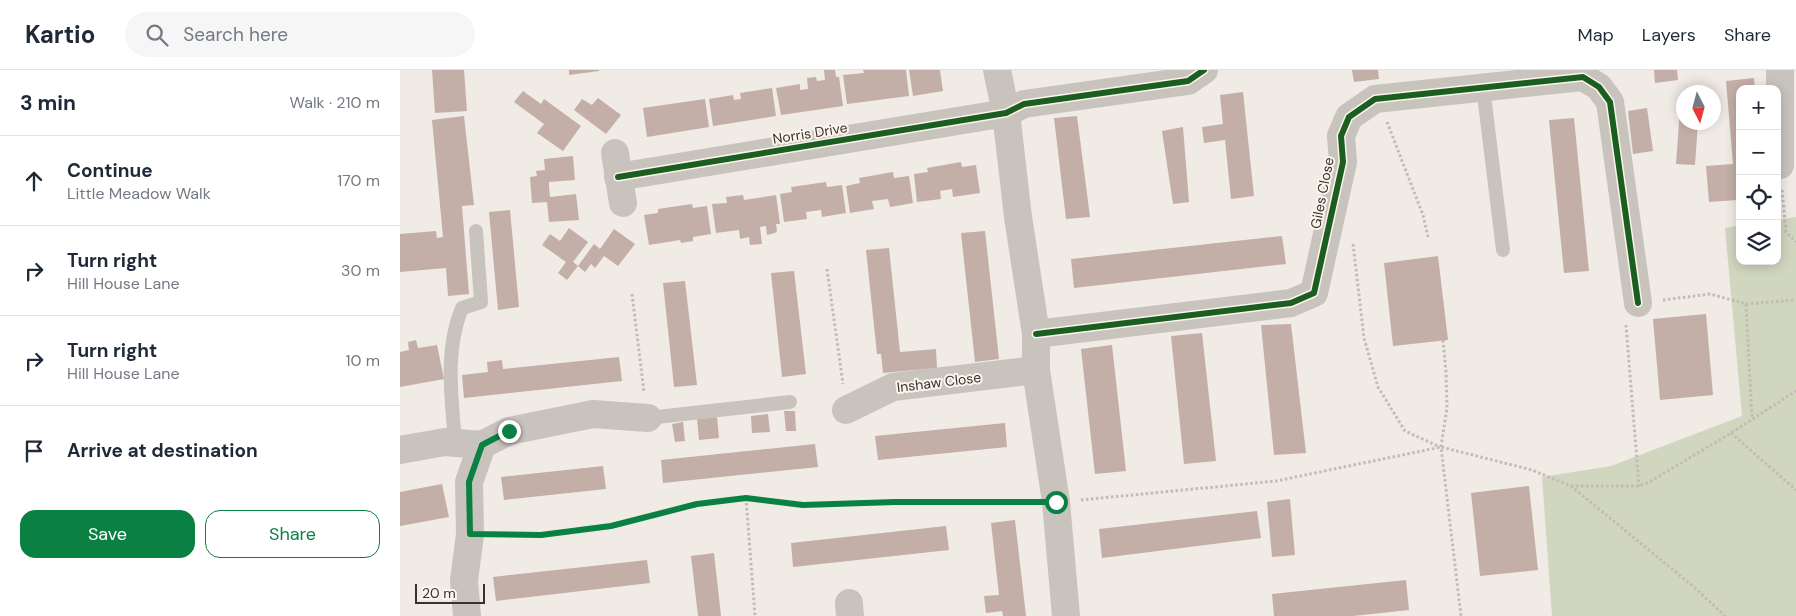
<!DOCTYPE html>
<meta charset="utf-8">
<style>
:root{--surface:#fff;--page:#f6f6f7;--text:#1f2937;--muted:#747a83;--line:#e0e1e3;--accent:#0b8043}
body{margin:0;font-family:"DM Sans",sans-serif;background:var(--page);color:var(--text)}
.controls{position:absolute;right:15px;top:15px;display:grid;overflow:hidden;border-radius:10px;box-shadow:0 2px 12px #0003}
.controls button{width:45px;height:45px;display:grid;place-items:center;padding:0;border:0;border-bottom:1px solid var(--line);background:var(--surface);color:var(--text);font:25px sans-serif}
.compass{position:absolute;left:1276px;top:15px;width:45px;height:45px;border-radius:50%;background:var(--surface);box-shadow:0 2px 12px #0003;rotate:174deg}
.scale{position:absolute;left:15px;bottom:12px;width:70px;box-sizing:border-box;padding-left:5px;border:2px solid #3b302b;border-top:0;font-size:14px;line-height:18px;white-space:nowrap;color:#3b302b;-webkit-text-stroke:4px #fbf5ee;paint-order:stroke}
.stop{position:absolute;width:15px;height:15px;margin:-11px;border:4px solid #0b8043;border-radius:50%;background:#fff}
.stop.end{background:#0b8043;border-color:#fff;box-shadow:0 1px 5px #0008}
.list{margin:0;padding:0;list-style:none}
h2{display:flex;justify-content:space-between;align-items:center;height:65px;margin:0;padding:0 20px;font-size:21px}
h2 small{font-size:16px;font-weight:400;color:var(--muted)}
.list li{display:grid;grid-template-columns:32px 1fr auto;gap:15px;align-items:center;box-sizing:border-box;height:90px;padding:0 20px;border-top:1px solid var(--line)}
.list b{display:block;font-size:19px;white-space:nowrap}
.list p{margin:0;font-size:16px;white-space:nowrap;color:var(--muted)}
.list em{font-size:16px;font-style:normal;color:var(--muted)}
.actions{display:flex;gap:10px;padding:15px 20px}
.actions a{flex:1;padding:11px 0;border:1px solid var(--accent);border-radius:15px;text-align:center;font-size:18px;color:var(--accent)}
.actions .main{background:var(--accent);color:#fff}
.icon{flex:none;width:28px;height:28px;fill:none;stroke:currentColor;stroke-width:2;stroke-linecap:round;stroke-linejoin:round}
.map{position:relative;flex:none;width:1396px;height:546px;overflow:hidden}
header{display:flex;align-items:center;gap:30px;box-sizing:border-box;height:70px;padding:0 25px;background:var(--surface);border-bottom:1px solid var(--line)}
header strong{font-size:24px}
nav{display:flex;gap:28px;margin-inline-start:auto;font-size:18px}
.search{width:350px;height:45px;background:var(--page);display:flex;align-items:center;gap:12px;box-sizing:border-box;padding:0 18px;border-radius:28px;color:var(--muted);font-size:19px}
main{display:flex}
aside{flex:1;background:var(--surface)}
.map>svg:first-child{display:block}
</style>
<header>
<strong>Kartio</strong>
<div class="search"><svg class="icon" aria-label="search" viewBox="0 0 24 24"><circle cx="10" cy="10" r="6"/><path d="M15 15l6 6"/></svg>Search here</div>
<nav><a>Map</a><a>Layers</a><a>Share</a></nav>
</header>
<main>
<aside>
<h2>3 min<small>Walk · 210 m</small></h2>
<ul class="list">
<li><svg class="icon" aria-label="ahead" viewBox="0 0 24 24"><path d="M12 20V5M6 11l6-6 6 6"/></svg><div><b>Continue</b><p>Little Meadow Walk</p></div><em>170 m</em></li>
<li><svg class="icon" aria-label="right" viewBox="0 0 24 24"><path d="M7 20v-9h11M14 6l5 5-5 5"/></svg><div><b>Turn right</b><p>Hill House Lane</p></div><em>30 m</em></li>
<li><svg class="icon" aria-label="right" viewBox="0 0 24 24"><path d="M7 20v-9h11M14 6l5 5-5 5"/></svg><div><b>Turn right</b><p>Hill House Lane</p></div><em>10 m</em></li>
<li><svg class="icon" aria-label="arrive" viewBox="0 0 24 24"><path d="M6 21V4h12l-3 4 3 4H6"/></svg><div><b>Arrive at destination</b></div></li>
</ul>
<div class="actions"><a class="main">Save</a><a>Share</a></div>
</aside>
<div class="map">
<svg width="1396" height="546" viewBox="0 0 1396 546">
<rect width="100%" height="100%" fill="#f0ebe5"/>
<path fill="#d1d6bf" d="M1396 147V546H1152L1142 407 1211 396 1342 346 1325 158 1340 155V191H1377V150Z"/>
<g fill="#c3afa7">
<path d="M32 0H64L67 41 35 43Z"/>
<path d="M169 0H199V1L169 5Z"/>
<path d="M424 0H435L436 7H439L443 36 381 45 376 18 400 14V20L408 19 407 8 416 7 417 11 425 10Z"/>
<path d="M463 0H506L509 26 447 34 443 5 464 3Z"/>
<path d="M509 0H540L543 21 513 26Z"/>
<path d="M952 0H978L979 9 954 12Z"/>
<path d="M1254 0H1277L1278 10 1255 13Z"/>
<path d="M1354 8 1355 19H1340V122H1336L1337 130 1309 132 1306 96 1333 94 1326 11Z"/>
<path d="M372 18 376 46 313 56 309 29 333 25 334 30 341 29 340 23Z"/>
<path d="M123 21 141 34 144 29 181 56 163 81 137 63 144 54 114 32Z"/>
<path d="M843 22 854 126 831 129 825 70 804 73 802 57 823 54 820 25Z"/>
<path d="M1281 24H1284V52H1298L1295 95 1276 94Z"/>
<path d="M198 28 221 45 206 64 174 40 182 29 192 35Z"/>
<path d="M305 29 309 57 247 67 243 38Z"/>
<path d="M1247 38 1253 81 1233 84 1228 41Z"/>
<path d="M64 46 74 135 62 136 69 224 48 226 46 198 0 202V164L36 161 37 168 43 167 32 50Z"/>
<path d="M677 46 690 147 666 149 654 48Z"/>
<path d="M1174 48 1189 201 1164 203 1149 50Z"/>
<path d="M783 57 789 132 773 134 762 61Z"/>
<path d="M173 86 175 110 149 112V117L150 127 176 124 179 150 149 152 147 132 132 133 130 107 137 106 136 101 145 100 144 89Z"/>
<path d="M561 92 562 97 576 95 580 123 553 127 552 119 540 121 541 129 517 132 514 104 528 102 527 98Z"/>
<path d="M493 102 494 108 509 106 513 133 490 137 488 129 472 131 474 139 450 143 446 116 460 113 459 108Z"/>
<path d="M426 112 427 117 442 115 446 143 422 147 421 140 406 142 407 149 384 152 380 124 392 122 391 117Z"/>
<path d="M343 125 344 130 376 125 380 154H376L377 161 375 163 367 165 366 156 360 157 362 174 350 175 349 167 340 169 339 160 316 163 312 134 327 133 326 127Z"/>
<path d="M292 134 293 138 307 136 311 164 293 167V171L281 173 280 170 249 175 244 145 258 143V139Z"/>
<path d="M110 140 119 237 98 240 89 142Z"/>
<path d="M169 158 188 172 173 192 178 196 194 174 200 179 214 159 235 174 218 196 204 186 195 198 191 194 185 202 178 196 167 210 158 203 166 192 142 175 150 164 160 171Z"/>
<path d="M585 161 599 289 575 292 561 163Z"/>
<path d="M882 166 886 194 674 218 671 189Z"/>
<path d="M489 178 500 282 536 279 537 298 483 303 481 284H477L466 180Z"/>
<path d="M1038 186 1048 270 993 276 984 193Z"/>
<path d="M394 201 406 304 382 307 371 203Z"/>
<path d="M285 211 297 315 274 317 263 213Z"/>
<path d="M1306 244 1313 325 1260 330 1253 249Z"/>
<path d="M891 254 906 383 874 385 861 255Z"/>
<path d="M802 263 816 391 784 394 771 266Z"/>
<path d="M16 270 18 278 37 275 44 309 0 317V282L9 280 8 272Z"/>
<path d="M712 275 726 401 695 404 681 279Z"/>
<path d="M219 287 222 311 64 328 62 305 88 302 87 292 102 290 103 299Z"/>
<path d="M384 341H395L396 361H386Z"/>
<path d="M368 344 370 362 352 363 351 346Z"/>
<path d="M317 347 319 368 299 370 297 349Z"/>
<path d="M283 352 285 371 275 372 272 354Z"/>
<path d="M605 353 607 377 478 390 475 366Z"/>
<path d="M415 374 418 397 263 413 261 390Z"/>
<path d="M203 396 206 419 104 430 101 407Z"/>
<path d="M42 414 49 447 0 456V422Z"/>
<path d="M1129 416 1138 500 1080 506 1071 423Z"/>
<path d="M890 429 895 485 872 487 867 432Z"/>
<path d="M857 441 861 468 702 488 699 459Z"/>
<path d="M615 450 626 546H603L602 541 586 543 584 526 599 525 591 453Z"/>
<path d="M546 456 549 480 393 497 391 473Z"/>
<path d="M314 483 321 546H298L291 486Z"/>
<path d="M247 490 250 513 96 531 93 507Z"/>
<path d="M1006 510 1009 540 953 546H874L872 524Z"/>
</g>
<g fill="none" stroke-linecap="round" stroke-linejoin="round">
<g stroke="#c2bbb6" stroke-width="3" stroke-dasharray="2.5 2.5" stroke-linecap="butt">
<path d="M987 52 1023 145 1028 167"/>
<path d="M1382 120 1386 162 1396 172"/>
<path d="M953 174 964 268 978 317 1005 361 1040 377"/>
<path d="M427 199 443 314"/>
<path d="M232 224 244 322"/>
<path d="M1263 230 1310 224 1346 234 1352 349"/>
<path d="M1346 234 1396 230"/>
<path d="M1226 255 1239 416"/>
<path d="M1043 270 1046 302 1047 338 1041 377 1061 546"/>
<path d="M1331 363 1396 420"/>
<path d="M1171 416H1239L1251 411 1331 363 1396 321"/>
<path d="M346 428 355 546"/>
<path d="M681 430 876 411 1041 377 1132 400 1171 416 1295 518 1325 546"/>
<path d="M96 464 141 465 211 456 297 434 346 428 403 435 495 432H630"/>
</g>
<g stroke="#c9c3be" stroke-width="14">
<path d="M1083 17 1103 180"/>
<path d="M248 348 390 332"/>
<path d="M55 373C52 329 44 281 62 238L81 232 76 161"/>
</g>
<g stroke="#c9c3be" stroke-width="28">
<path d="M597 0 606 43 618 147 636 264V300L656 432 666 546"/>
<path d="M1380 0V95"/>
<path d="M215 83 223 133"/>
<path d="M218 107 606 43 624 34 788 11 804 0"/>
<path d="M636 264 891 233 914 223 943 92 941 66 949 47 975 29 1183 7 1199 17 1210 32 1238 233"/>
<path d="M446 340 493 317 636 300"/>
<path d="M0 380 45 372 82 375"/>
<path d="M449 533 450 546"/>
<path d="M67 546 64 511 70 464 69 412 82 375 109 361 193 344 248 348"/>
</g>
<g stroke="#fbf5ee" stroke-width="9">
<g id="cycleway">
<path d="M218 107 606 43 624 34 788 11 804 0"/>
<path d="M636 264 891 233 914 223 943 92 941 66 949 47 975 29 1183 7 1199 17 1210 32 1238 233"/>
</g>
</g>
<use href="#cycleway" stroke="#1b5e20" stroke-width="6"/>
</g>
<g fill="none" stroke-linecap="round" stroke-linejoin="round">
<path stroke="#0b8043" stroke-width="6" d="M109 361 82 375 69 412 70 464 141 465 211 456 297 434 346 428 403 435 495 432H656"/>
</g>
<g text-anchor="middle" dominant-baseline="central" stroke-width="4" stroke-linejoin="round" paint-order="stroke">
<g font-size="14" fill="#3b302b" stroke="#fbf5ee">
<text transform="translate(410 63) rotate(-9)">Norris Drive</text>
<text transform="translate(922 123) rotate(-79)">Giles Close</text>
<text transform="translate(539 312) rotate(-7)">Inshaw Close</text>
</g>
</g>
</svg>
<div class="controls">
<button>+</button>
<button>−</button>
<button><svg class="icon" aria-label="locate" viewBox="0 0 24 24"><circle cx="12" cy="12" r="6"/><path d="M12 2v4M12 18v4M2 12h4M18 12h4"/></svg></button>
<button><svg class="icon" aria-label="layers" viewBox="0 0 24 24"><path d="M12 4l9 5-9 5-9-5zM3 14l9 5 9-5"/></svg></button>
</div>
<svg class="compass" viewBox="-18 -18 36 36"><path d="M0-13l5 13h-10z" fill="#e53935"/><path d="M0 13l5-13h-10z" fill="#747a83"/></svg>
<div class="scale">20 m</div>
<div class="stop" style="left:656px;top:432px"></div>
<div class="stop end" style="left:109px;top:361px"></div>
</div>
</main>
